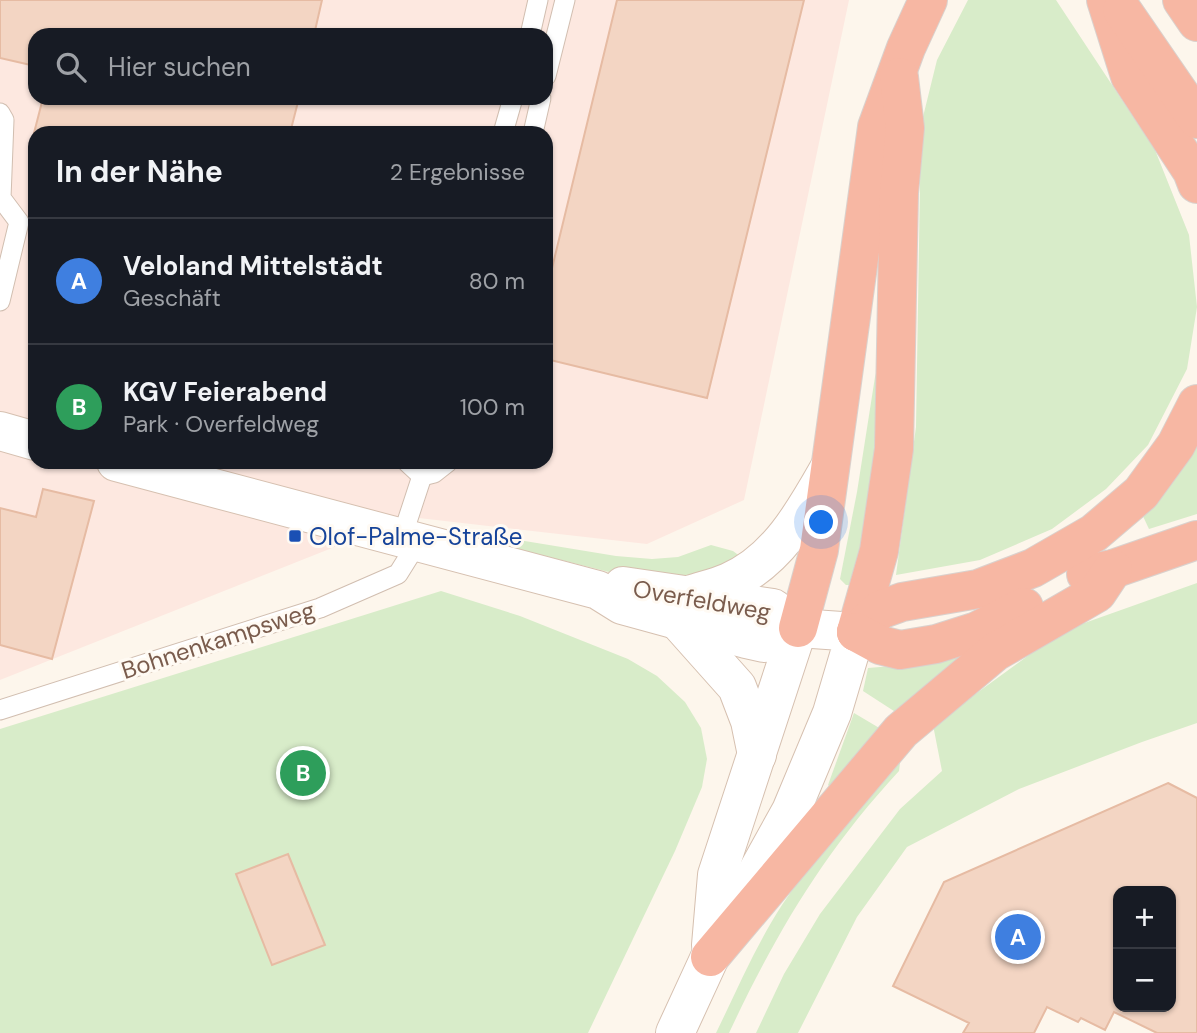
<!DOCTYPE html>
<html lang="de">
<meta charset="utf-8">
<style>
:root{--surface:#171b24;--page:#242831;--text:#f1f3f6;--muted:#9ea1a6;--line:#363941;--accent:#2563eb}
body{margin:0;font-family:"DM Sans",sans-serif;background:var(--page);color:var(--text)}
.controls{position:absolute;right:21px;bottom:21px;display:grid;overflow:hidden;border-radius:14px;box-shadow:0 2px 5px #0004}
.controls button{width:63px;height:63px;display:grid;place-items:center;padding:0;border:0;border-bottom:2px solid var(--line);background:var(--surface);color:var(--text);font:35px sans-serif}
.you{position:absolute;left:822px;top:523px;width:24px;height:24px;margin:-18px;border:5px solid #fff;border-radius:50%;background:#1a73e8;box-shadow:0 0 0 10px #1a73e833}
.badge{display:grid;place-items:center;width:46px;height:46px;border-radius:50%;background:var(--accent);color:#fff;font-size:23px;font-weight:700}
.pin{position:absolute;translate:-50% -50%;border:4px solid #fff;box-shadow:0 2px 7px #0006}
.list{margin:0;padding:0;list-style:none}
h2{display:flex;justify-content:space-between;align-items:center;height:91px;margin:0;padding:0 28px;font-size:30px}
h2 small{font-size:23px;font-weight:400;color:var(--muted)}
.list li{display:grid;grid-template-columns:46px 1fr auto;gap:21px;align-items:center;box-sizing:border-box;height:126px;padding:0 28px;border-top:2px solid var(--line)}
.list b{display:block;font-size:26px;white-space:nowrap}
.list p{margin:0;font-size:23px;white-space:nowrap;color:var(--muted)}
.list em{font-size:23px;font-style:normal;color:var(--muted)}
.icon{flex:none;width:38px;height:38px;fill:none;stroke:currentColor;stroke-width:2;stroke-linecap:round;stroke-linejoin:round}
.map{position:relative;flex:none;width:1197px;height:1033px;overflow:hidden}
.search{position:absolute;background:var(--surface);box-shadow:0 2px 5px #0004;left:28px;top:28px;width:525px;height:77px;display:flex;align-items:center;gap:18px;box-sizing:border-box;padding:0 24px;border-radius:21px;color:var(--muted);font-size:26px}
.panel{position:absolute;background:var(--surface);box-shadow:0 2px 5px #0004;left:28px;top:126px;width:525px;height:343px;border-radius:21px}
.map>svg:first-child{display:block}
</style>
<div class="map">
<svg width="1197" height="1033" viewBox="0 0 1197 1033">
<rect width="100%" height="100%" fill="#fdf6ec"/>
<path fill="#fde8e0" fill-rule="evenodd" d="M0 0H849L744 500 647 544 410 517 0 680ZM35 35H546V98H35ZM35 133H546V462H35Z"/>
<g fill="#d8ecc9">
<path d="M968 0H1056L1155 150 1189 235 1197 307 1187 369 1148 445 1106 489 1052 529 980 560 896 575 916 427 921 125 937 60Z"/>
<path d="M880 367 870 532 851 585H846L840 579 857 492 875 377 877 370Z"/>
<path d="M1197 438V514L1149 529 1141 512Z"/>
<path d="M488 535 616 556 652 559 678 557 711 545 733 551 741 557 718 569 673 579 613 573 485 541 482 537Z"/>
<path d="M1197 583V723L1142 742 1019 789 907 847 857 917 798 1033H756L784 974 820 914 900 809 942 771 933 725 1062 631Z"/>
<path d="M441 591 520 616 628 659 657 676 685 702 701 728 707 759 702 787 675 851 588 1033H0V729Z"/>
<path d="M968 651 897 713 863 691 868 668 904 665Z"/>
<path d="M854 713 881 729 830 787 828 785Z"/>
<path d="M901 755 899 771C824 852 776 933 729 1033H716C737 990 756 945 782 905 817 852 861 804 901 755Z"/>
</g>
<g fill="#f3d5c3" stroke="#e6bba3" stroke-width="2" fill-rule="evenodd">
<path d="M0 0H322L314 35H35V66L0 58Z"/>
<path d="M617 0H804L707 398 546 359V293Z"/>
<path d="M43 98H299L290 133H34Z"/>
<path d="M43 489 94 501 52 659 0 645V508L36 517Z"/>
<path d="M1168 783 1197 798V1033H1157L1114 1012 1105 1030 1081 1018 1078 1022 1047 1007 1034 1033H963L969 1023 893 986 944 882ZM1118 891H1171V1007H1118Z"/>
<path d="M288 854 325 945 272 965 236 874Z"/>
</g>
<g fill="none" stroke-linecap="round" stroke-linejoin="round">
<g stroke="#d1beb0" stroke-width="21">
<g id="lane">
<path d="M530 35 538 0"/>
<path d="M546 76 565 0"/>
<path d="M0 113 4 120 1 198 19 222 0 301"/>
<path d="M503 133 513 98"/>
<path d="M533 133 541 98"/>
<path d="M407 462 422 476"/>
<path d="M422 476 434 473 448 462"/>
<path d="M402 537 422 476"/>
<path d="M0 710 320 608 398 574 418 542"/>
</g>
</g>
<g stroke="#d6c0b0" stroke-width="40">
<g id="secondary">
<path d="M0 431 35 441"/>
<path d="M116 462 598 590 622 605 746 639 764 643 798 628 856 632 832 713 791 811 710 957 675 1033"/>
<path d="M623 586 773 608 798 628"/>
<path d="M692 594C705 590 718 587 729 582 778 561 805 511 830 467"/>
<path d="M680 623 737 687 750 721 757 755"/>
<path d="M711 945 717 875 798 628"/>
</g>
</g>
<g stroke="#dad1cd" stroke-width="40">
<g id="highway">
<path d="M1106 0 1130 76 1192 171 1197 184"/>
<path d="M1182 0 1197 22"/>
<path d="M1122 10 1197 119"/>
<path d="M1086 574 1113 569 1197 540"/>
<path d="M798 628 819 550 877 127 906 48 928 0"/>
<path d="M856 632 879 551 894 449 899 193 905 128 899 77"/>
<path d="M856 632 880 610 902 602 978 589 1033 568 1094 533 1141 493 1176 445 1197 404"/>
<path d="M856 632 880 645 900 650 936 644 977 631 1024 607"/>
<path d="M710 957 901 731 995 652 1097 593 1113 569"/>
</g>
</g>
<use href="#lane" stroke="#fff" stroke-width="19"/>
<use href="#secondary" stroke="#fff" stroke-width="38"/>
<use href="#highway" stroke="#f7b7a3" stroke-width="38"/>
</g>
<rect fill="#1a4fb4" stroke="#fffaf3" stroke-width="2.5" x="288" y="529" width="14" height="14" rx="3.5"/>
<g text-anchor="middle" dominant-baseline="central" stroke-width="6" stroke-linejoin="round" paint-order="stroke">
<g font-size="24" fill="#164399" stroke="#fffaf3" text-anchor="start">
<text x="309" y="536">Olof-Palme-Straße</text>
</g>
<g font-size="24" fill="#7a5c4d" stroke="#fffaf3">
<text transform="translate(702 600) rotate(10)">Overfeldweg</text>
<text transform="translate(218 640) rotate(-18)">Bohnenkampsweg</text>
</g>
</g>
</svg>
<div class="controls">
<button>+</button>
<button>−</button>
</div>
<div class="you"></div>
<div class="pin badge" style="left:1018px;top:937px;background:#3f7fe0">A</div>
<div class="pin badge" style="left:303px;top:773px;background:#2e9e5b">B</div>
<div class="search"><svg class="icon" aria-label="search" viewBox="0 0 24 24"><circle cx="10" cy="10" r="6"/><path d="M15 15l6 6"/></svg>Hier suchen</div>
<section class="panel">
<h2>In der Nähe<small>2 Ergebnisse</small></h2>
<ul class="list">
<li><span class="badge" style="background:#3f7fe0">A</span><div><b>Veloland Mittelstädt</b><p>Geschäft</p></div><em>80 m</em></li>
<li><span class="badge" style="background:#2e9e5b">B</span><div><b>KGV Feierabend</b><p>Park · Overfeldweg</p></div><em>100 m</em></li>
</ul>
</section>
</div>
